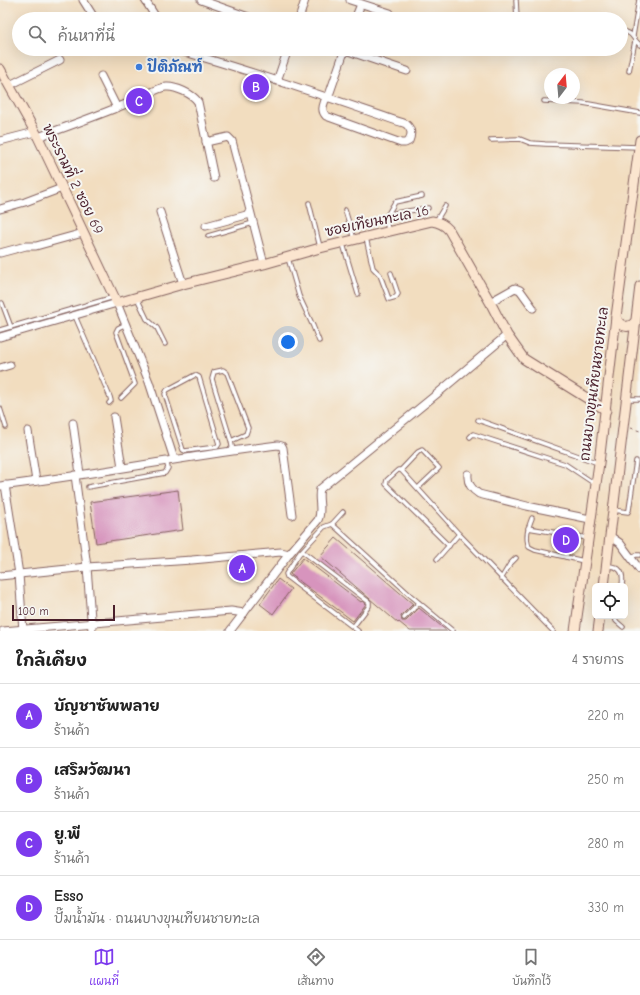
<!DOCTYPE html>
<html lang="th">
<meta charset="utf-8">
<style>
:root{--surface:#fff;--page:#f6f6f6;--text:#222;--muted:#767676;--line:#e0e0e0;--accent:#7c3aed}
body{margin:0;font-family:"Comic Neue","Playpen Sans Thai",sans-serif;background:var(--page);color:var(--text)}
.controls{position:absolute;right:12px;bottom:12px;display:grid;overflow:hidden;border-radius:6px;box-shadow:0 4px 16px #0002}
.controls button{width:36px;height:36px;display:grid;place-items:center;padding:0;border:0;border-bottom:1px solid var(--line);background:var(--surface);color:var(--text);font:20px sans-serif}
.compass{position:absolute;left:544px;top:68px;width:36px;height:36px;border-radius:50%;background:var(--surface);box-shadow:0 4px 16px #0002;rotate:16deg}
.scale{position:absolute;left:12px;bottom:10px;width:103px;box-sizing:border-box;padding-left:4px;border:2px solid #4a1f2b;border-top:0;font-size:11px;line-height:14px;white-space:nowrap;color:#4a1f2b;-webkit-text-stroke:3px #f6f6f2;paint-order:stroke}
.you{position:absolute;left:288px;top:342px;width:14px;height:14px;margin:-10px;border:3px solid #fff;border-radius:50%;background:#1a73e8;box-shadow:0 0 0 6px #1a73e833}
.badge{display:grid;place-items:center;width:26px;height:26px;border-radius:50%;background:var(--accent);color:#fff;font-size:13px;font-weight:700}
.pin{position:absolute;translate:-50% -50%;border:2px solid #fff;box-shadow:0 1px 4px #0006}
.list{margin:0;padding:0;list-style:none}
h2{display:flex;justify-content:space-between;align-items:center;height:52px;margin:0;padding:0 16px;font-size:17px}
h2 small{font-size:13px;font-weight:400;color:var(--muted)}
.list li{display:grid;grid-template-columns:26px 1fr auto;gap:12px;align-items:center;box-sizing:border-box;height:64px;padding:0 16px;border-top:1px solid var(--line)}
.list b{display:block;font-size:15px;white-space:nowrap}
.list p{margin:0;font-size:13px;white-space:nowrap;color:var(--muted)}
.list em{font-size:13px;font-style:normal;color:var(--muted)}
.icon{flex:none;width:22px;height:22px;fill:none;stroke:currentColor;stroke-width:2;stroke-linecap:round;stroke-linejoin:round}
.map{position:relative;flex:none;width:640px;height:631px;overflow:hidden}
.search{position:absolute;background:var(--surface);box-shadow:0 4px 16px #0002;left:12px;right:12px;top:12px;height:44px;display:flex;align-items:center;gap:10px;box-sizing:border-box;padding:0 14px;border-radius:22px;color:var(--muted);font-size:15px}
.sheet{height:308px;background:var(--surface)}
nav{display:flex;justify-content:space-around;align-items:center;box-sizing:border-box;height:56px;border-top:1px solid var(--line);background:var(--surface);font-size:11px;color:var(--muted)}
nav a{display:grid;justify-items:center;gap:2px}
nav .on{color:var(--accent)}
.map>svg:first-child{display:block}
</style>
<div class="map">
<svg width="640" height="631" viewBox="0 0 640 631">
<rect width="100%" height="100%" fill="#f6f6f2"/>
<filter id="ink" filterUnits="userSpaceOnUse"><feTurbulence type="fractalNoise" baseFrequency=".025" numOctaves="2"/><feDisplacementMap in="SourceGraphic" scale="8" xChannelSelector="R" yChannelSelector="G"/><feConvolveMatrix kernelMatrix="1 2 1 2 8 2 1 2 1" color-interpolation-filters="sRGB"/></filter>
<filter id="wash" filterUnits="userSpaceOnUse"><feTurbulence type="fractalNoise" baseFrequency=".012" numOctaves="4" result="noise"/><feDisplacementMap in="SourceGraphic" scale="16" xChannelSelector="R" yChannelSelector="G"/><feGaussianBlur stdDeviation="0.9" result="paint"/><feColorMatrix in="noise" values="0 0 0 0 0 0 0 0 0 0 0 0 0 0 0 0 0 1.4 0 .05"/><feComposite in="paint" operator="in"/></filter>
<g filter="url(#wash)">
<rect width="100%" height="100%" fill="#f2ddbf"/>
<g id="blocks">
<g fill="#d794bd">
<path d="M178 490 183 530 96 543 90 502Z"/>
<path d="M336 538 413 604 401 616 402 621H406L419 608 447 631H410L399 622 398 623 320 556Z"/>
<path d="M303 558 361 602 362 601 366 604 353 621 290 574Z"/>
<path d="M278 579 291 589 273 614 260 604Z"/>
</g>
</g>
</g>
<g filter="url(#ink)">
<use href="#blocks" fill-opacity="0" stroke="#85625f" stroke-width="1"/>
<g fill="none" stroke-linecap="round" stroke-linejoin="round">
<g stroke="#85625f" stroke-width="5.5">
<g id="lane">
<path d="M516 0 517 19"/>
<path d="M621 31C634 32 632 39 640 45"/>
<path d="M633 36 639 0"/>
<path d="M629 71 635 41"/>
<path d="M544 101 583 103 640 113"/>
<path d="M491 140 520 139 530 143 545 144 638 147"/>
<path d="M309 203 320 247"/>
<path d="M345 210 354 239"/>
<path d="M388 214 395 202 422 196"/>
<path d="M436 221 445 206"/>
<path d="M388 231 386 218 388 214 428 208"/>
<path d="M208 236 253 223"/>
<path d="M366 238 373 268 380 275 389 299 396 297 398 294 391 273"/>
<path d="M343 244 358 294"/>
<path d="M288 258 299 296 313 326 319 341"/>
<path d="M137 298 147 319 157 328 165 344"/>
<path d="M2 303 11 327"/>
<path d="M75 316 110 397 111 401 109 403"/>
<path d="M0 330 114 297"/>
<path d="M195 375 199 377 219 444 217 447 185 451 183 450 165 394 167 390Z"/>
<path d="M121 398 135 384 116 332 118 328 126 324"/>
<path d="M628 399H640"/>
<path d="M0 408 6 427"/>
<path d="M478 420 598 463"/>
<path d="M470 437 473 434 565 464 595 484"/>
<path d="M231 441 246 434 248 428 227 373 223 370 214 372 212 379 231 441 233 451"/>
<path d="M401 470 459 534 553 631"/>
<path d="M88 487 165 473 168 468 166 460"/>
<path d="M418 488 439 468 422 450 418 452 401 470H398L387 480 386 484 449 546"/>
<path d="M613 510 628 512 629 510 636 461"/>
<path d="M343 512 332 524 324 527 299 554 286 574 287 577 358 631"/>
<path d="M532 518C528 528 525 537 529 547L535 550 566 557"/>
<path d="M332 524 410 595 453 631"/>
<path d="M528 528 570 535"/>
<path d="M302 551 369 602V606L353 627"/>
<path d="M630 557 636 555H640"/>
<path d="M437 559 459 534"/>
<path d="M584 561 566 557 570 535 588 538"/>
<path d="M607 566C621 566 624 573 622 586"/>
<path d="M501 579 510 564 516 558"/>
<path d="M615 616 616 621 623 627"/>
<path d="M404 618 419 603"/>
</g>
</g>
<g stroke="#85625f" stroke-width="9">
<g id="street">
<path d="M83 0 95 19"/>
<path d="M145 0 157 19"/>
<path d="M201 0 254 19"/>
<path d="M350 0 390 13"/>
<path d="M299 19 305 0"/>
<path d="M355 19 361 4"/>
<path d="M180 49 184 52C259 73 332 99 406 124 412 129 412 134 409 141L405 143H401L326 116C320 110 324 104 326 97"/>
<path d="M345 50 407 71"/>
<path d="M101 76 117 108"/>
<path d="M277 81 288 49"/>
<path d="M10 85 60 60"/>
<path d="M328 98 345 49"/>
<path d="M38 137C72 125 105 113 138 99 145 96 159 87 166 87 175 86 193 94 198 102L214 178"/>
<path d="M0 141 35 132"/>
<path d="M206 142 228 137 232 141 264 264"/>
<path d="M0 209 25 202 62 188"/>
<path d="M160 212 183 284"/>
<path d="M206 226 250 214"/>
<path d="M0 253 26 246H36L83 233"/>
<path d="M490 302 515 288 520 290 533 308"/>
<path d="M0 337 117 303 149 382 174 459"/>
<path d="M0 368 10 365"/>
<path d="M114 417 122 467"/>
<path d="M73 423 80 474"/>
<path d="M28 431 36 481"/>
<path d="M468 474C467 483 471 489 479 494L527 506 590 519"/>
<path d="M75 475 87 567 92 631"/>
<path d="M5 485 19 574 23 631"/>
<path d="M0 486C93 475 185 456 278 445L282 446 283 448 292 515"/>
<path d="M610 536 620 543 640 570"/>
<path d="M0 576 87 567 192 560 281 552 289 554"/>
<path d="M3 631 231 611 244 613"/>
<path d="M230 631 289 554 318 520C323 510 317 499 320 489L438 393 507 335"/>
</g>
</g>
<g stroke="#85625f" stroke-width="11">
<g id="secondary">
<path d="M0 69 38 137 117 303 183 284 264 264 320 248 432 221C439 222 444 224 449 230L490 302 507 335 524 359 606 410"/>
<path d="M616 317C619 326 628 330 635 322"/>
<path d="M604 586 640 286"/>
<path d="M575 631 599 463 616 317 640 140"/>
<path d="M598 631 600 616"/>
</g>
</g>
<path stroke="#85625f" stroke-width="1" stroke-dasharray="3 3" stroke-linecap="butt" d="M631 428 640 431"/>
<use href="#lane" stroke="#fff" stroke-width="3.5"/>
<use href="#street" stroke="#fff" stroke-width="7"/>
<use href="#secondary" stroke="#fbe5cf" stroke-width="9"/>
</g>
</g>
<circle fill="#3f7fe0" stroke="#f6f6f2" stroke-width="1.5" cx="139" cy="67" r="4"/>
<g text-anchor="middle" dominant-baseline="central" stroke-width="4" stroke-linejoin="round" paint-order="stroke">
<g font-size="14" font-weight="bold" fill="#366cbe" stroke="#f6f6f2" text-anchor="start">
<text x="147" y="67">ปิติภัณฑ์</text>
</g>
<g font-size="14" fill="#4a1f2b" stroke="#f6f6f2">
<text transform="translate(73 179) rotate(64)">พระรามที่ 2 ซอย 69</text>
<text transform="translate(377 221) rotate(-12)">ซอยเทียนทะเล 16</text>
<text transform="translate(594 384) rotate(-83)">ถนนบางขุนเทียนชายทะเล</text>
</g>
</g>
</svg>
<div class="controls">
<button><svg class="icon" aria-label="locate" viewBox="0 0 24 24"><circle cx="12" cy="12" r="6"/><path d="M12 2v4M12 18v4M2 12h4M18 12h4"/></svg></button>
</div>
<svg class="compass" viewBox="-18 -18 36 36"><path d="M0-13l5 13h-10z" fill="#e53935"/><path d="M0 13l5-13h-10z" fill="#767676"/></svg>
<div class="scale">100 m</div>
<div class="you"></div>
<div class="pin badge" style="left:242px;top:568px">A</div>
<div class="pin badge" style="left:256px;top:87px">B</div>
<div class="pin badge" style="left:139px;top:101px">C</div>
<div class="pin badge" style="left:566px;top:540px">D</div>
<div class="search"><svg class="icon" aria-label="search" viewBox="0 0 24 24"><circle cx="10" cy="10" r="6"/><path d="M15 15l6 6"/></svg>ค้นหาที่นี่</div>
</div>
<section class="sheet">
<h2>ใกล้เคียง<small>4 รายการ</small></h2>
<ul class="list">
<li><span class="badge">A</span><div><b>บัญชาซัพพลาย</b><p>ร้านค้า</p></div><em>220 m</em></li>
<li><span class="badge">B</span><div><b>เสริมวัฒนา</b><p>ร้านค้า</p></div><em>250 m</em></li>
<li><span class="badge">C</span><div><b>ยู.พี</b><p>ร้านค้า</p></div><em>280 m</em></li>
<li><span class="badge">D</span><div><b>Esso</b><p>ปั๊มน้ำมัน · ถนนบางขุนเทียนชายทะเล</p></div><em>330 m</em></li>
</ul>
</section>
<nav>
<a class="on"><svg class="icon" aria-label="map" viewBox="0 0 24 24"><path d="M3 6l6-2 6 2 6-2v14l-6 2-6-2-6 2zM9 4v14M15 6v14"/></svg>แผนที่</a>
<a><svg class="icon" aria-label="directions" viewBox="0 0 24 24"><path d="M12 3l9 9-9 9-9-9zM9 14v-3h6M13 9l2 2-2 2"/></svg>เส้นทาง</a>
<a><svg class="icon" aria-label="saved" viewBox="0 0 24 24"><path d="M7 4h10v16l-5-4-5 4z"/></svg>บันทึกไว้</a>
</nav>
